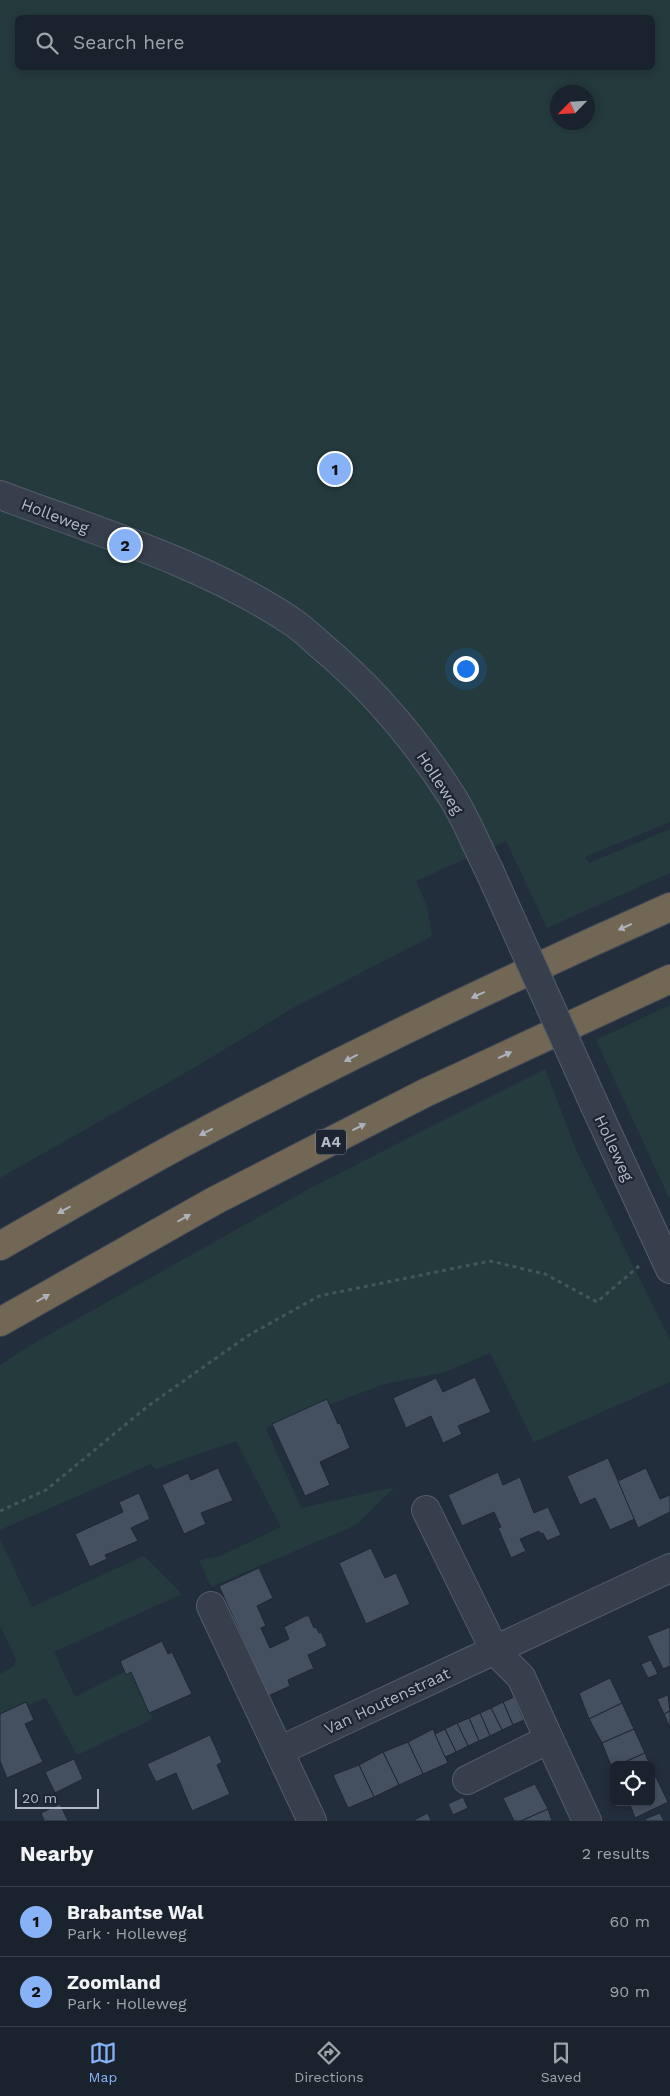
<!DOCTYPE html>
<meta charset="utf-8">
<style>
:root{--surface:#1a222d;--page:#232a35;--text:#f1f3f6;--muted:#9fa4aa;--line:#383f49;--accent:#88b2f7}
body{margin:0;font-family:"Work Sans",sans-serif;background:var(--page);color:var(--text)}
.controls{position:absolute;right:15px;bottom:15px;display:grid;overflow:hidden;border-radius:8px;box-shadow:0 2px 8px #0003}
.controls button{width:45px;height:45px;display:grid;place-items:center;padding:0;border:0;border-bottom:1px solid var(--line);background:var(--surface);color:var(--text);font:25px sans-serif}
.compass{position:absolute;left:550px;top:85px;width:45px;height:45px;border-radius:50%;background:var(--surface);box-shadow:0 2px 8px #0003;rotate:245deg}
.scale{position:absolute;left:15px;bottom:12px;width:84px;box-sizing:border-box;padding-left:5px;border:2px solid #b2bac8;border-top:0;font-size:14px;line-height:18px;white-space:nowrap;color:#b2bac8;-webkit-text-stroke:4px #1c2531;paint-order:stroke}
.you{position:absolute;left:465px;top:668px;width:18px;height:18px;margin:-12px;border:4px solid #fff;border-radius:50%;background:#1a73e8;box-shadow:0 0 0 8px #1a73e833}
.badge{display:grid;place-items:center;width:32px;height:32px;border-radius:50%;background:var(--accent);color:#111;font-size:16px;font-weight:700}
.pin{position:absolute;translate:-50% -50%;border:2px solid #fff;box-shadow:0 1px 5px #0006}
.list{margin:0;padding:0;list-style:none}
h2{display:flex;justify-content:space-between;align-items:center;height:65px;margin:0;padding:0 20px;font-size:21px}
h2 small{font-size:16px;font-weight:400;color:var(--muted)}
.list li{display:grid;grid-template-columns:32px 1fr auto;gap:15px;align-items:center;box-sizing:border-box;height:70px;padding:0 20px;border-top:1px solid var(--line)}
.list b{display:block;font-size:19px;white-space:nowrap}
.list p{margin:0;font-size:16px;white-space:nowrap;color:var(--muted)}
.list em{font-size:16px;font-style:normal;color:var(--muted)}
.icon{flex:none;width:28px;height:28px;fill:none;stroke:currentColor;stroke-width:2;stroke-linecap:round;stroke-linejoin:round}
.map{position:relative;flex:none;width:670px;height:1821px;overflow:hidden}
.search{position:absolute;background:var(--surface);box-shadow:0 2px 8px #0003;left:15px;right:15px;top:15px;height:55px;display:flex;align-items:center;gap:12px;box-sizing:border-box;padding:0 18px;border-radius:8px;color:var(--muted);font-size:19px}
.sheet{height:205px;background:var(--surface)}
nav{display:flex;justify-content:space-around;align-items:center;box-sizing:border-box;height:70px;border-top:1px solid var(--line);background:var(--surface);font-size:14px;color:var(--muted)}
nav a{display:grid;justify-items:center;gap:2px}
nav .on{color:var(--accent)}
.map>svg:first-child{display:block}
</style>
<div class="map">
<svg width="670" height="1821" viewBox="0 0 670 1821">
<rect width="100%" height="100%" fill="#232e3c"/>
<g fill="#253a3d" fill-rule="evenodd">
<path d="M0 0H670V822L585 857 589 863 670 829V873L547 928 506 841 416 881 427 906 432 936 295 1007 192 1069 0 1178ZM18 18H652V68H18ZM558 92H588V122H558Z"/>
<path d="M670 1005V1200L596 1040Z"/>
<path d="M545 1069 577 1152 670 1340V1382L534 1442 490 1353 446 1372 385 1384 266 1428 301 1508 395 1487 356 1525 211 1587 199 1560 220 1556 281 1527 236 1441 156 1469 151 1464 0 1530V1365L36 1342 314 1186Z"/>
<path d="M0 1539 32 1607 144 1556 182 1594 54 1652 75 1697 130 1669 153 1719 77 1755 46 1698 0 1717V1674L14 1666 16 1659 0 1626Z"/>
</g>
<g fill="#445060" stroke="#1e2733">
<path d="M475 1377 491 1412 458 1426 462 1434 443 1443 431 1416 406 1428 393 1398 436 1378 443 1392Z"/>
<path d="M327 1399 338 1424 340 1423 350 1448 320 1462 330 1485 305 1496 272 1424Z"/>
<path d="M608 1458 635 1519 610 1530 595 1498 580 1505 567 1476Z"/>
<path d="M218 1468 235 1505 232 1501 201 1513 206 1524 184 1534 162 1485 188 1473 191 1480Z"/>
<path d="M646 1468 660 1499 670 1495V1512L638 1528 618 1481Z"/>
<path d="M498 1472 503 1485 520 1477 534 1513 548 1507 561 1535 547 1541 543 1533 541 1534 539 1531 520 1539 526 1551 511 1558 498 1528 501 1527 494 1512 462 1526 448 1495Z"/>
<path d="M139 1493 150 1519 131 1528 138 1541 105 1555 107 1559 90 1567 75 1534 123 1512 119 1502Z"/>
<path d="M371 1548 385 1578 396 1573 410 1604 366 1624 339 1563Z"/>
<path d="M259 1568 273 1598 257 1606 266 1626 261 1628 270 1648 289 1639 284 1627 305 1616H309L314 1628 316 1627 319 1633 321 1632 327 1646 308 1655 316 1674 312 1669 288 1680 290 1686 268 1696 219 1586Z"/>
<path d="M670 1627V1666L663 1669 647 1636Z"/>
<path d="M162 1641 168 1654 172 1652 192 1694 149 1713 131 1672 126 1675 120 1661Z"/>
<path d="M651 1660 658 1674 648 1678 641 1664Z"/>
<path d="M610 1678 622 1703 589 1719 579 1693Z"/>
<path d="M668 1695 670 1711 664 1714 657 1699Z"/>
<path d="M514 1697 524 1720 513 1725 503 1702Z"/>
<path d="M26 1702 34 1720 25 1724 43 1762 7 1778 0 1761V1714Z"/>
<path d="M503 1702 513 1725 502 1730 491 1708Z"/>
<path d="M622 1703 634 1729 602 1743 589 1719Z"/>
<path d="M491 1708 502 1730 490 1736 480 1713Z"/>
<path d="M670 1711V1728L664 1714Z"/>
<path d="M480 1713 490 1736 479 1741 469 1718Z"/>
<path d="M469 1718 479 1741 468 1746 457 1723Z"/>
<path d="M457 1723 468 1746 456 1752 445 1729Z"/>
<path d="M433 1729 448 1763 423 1774 408 1742Z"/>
<path d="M445 1729 456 1752 445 1757 435 1734Z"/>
<path d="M634 1729 645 1753 618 1765H614L612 1768 602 1743Z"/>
<path d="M210 1735 222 1762 217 1765 230 1794 192 1811 176 1773 156 1782 147 1764Z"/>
<path d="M408 1742 423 1774 399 1785 383 1752Z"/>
<path d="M383 1752 399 1785 374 1797 359 1765Z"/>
<path d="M645 1753 650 1765H618Z"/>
<path d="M74 1759 83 1779 55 1793 45 1772Z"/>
<path d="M359 1765 374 1797 348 1808 333 1775Z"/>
<path d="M656 1777 668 1802 635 1818 629 1802H651V1779Z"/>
<path d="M535 1784 548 1809 521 1821H514L503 1798Z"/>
<path d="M463 1797 468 1808 453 1815 448 1804Z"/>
<path d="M60 1804 68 1821H42L44 1820 41 1813Z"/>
<path d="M548 1809 552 1821H521Z"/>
<path d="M428 1813 431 1821H415L414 1820Z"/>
<path d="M660 1813 664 1821H646L645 1819Z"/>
</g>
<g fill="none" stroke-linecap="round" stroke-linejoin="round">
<g stroke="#555d6a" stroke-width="30">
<g id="minor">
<path d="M0 495C96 531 206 564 291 621 301 627 311 637 320 645 372 688 415 739 451 795 466 818 476 845 489 870"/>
<path d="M595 1106 670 1269"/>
<path d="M426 1510 495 1651 521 1677 549 1739 467 1780"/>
<path d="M211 1606 312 1821"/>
<path d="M549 1739 587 1821"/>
<path d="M279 1751 670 1568"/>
</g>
</g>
<g stroke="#424a57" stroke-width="30">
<g id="highway">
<path d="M0 1246C60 1212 120 1177 181 1144 341 1059 505 980 670 907"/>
<path d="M0 1322 214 1201 425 1093 670 979"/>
</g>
</g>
<path stroke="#43575a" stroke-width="3" stroke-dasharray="4 4" stroke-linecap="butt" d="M0 1511 46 1490 148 1406 249 1335 319 1296 490 1261 545 1274 597 1302 639 1266"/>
<use href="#minor" stroke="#373f4c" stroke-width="28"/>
<use href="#highway" stroke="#726654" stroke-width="28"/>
<g stroke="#555d6a" stroke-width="30" stroke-linecap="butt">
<path id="minor-bridge" d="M489 870 595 1106"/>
</g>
<use href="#minor-bridge" stroke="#373f4c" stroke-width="28"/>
</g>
<defs><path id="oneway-solid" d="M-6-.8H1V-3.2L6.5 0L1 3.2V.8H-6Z" transform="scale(1.25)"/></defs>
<g fill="#acb2bc">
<use href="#oneway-solid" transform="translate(625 927) rotate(156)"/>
<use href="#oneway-solid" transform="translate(478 995) rotate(155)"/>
<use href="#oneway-solid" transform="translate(505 1055) rotate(-25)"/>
<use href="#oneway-solid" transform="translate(351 1058) rotate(153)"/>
<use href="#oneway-solid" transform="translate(359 1127) rotate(-27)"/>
<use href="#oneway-solid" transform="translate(206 1132) rotate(153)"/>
<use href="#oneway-solid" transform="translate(64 1210) rotate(151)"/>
<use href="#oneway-solid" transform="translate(184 1218) rotate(-29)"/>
<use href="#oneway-solid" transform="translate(43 1298) rotate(-29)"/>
</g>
<g text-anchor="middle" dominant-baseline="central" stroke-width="4.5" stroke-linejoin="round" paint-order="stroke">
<rect fill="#1c2531" stroke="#858d9b" stroke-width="1" x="316" y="1129.5" width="30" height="25" rx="4"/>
<g font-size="15" font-weight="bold" fill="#b2bac8">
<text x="331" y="1142">A4</text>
</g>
<g font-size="16" fill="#b2bac8" stroke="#1c2531">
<text transform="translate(55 516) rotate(21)">Holleweg</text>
<text transform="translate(440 783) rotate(57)">Holleweg</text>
<text transform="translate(614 1148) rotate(65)">Holleweg</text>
<text transform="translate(387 1701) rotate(-25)">Van Houtenstraat</text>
</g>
</g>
</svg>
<div class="controls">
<button><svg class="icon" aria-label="locate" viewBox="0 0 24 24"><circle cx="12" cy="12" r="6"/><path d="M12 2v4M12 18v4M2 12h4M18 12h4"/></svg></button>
</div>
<svg class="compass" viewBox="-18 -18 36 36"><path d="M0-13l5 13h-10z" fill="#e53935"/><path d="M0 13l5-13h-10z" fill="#9fa4aa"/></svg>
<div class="scale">20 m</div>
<div class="you"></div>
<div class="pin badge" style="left:335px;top:469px">1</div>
<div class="pin badge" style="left:125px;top:545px">2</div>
<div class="search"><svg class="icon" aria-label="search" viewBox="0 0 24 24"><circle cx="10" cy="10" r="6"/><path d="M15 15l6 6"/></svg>Search here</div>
</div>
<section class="sheet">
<h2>Nearby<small>2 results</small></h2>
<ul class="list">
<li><span class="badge">1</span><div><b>Brabantse Wal</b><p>Park · Holleweg</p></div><em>60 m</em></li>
<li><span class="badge">2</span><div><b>Zoomland</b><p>Park · Holleweg</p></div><em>90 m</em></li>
</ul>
</section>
<nav>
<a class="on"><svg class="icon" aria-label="map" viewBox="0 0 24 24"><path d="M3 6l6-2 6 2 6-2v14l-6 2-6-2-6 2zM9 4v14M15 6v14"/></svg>Map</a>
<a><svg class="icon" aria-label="directions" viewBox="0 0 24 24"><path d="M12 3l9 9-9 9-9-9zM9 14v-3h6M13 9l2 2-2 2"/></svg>Directions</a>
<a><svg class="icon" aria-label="saved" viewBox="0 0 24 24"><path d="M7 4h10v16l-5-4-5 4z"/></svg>Saved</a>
</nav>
